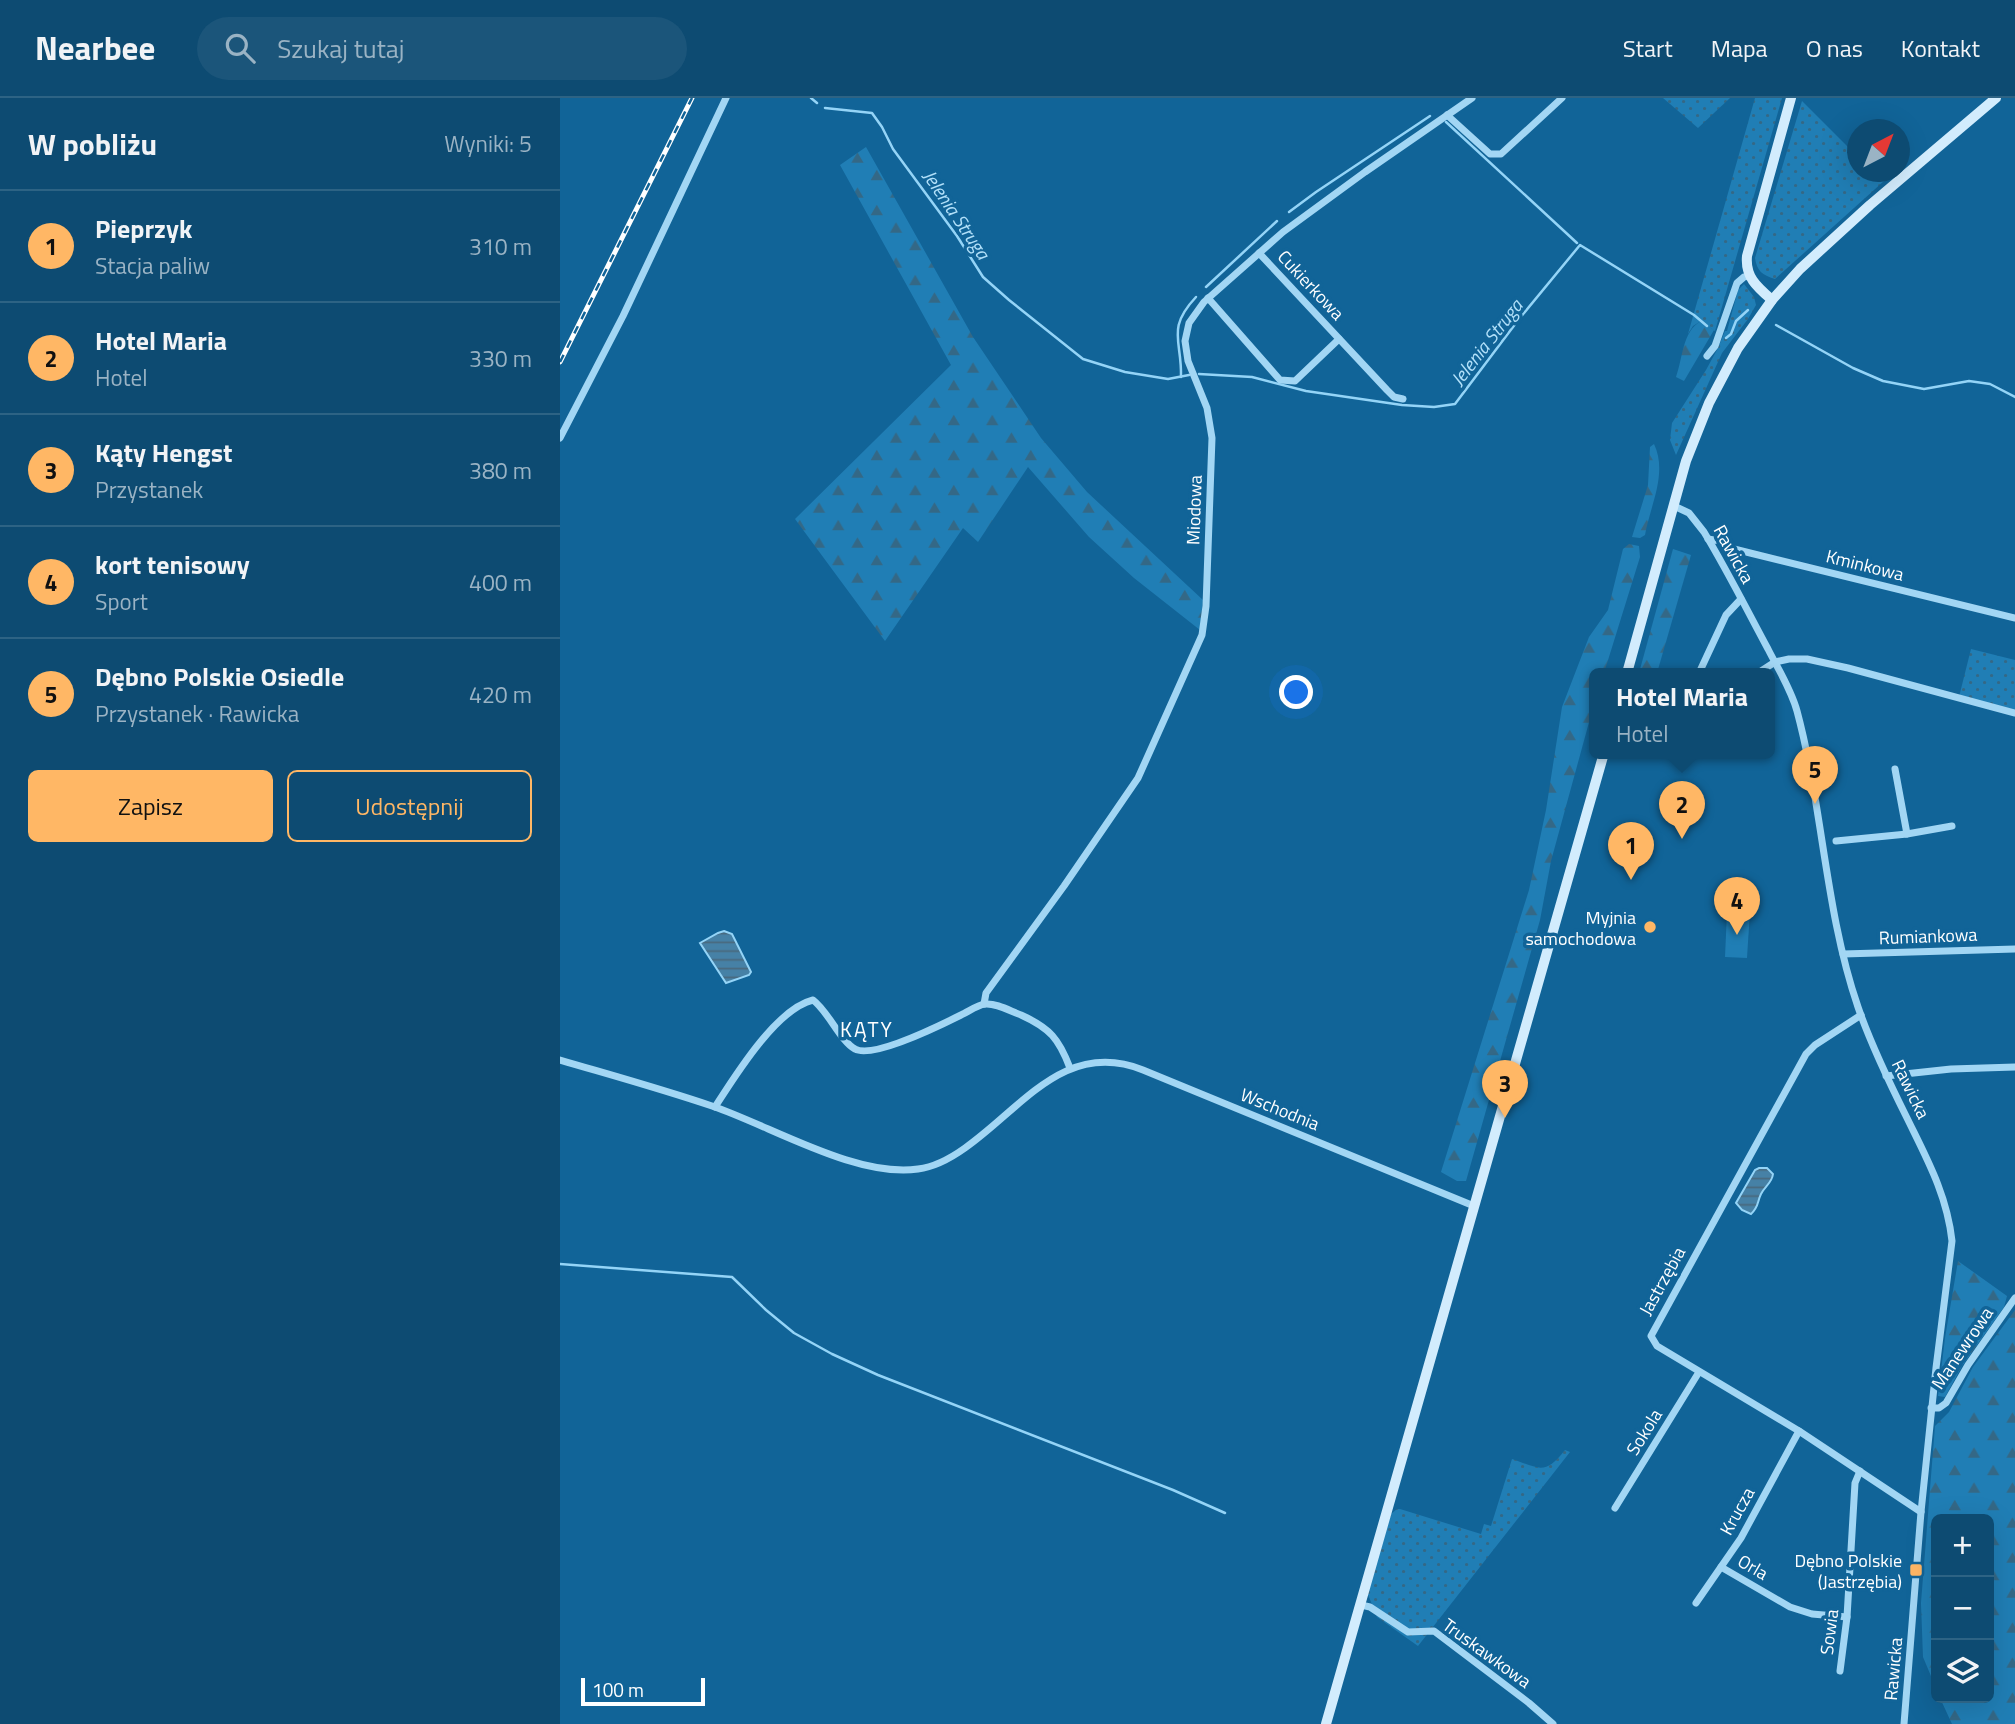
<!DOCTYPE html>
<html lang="pl">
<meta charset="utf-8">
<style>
:root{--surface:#0d4b72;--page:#1b557a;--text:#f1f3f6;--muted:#9ab3c4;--line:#2d6384;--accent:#ffb765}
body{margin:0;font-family:"Titillium Web",sans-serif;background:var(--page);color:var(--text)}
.controls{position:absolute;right:21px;bottom:21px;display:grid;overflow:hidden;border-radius:10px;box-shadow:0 7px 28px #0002}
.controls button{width:63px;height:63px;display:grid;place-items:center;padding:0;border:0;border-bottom:2px solid var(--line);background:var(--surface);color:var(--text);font:35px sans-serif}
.compass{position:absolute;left:1287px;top:21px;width:63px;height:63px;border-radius:50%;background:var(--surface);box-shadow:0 7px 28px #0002;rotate:42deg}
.scale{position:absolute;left:21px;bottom:18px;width:124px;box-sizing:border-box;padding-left:7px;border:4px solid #fff;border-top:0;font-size:19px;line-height:24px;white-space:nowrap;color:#fff;-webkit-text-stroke:5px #116498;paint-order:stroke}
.you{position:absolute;left:737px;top:595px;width:24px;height:24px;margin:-18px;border:5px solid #fff;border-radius:50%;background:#1a73e8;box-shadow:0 0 0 10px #1a73e833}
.badge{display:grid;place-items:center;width:46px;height:46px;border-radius:50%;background:var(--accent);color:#111;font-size:23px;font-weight:700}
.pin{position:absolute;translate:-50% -58px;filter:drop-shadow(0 2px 4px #0008)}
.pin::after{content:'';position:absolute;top:37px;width:24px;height:21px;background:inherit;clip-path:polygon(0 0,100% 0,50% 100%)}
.popup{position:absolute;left:1029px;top:570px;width:186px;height:91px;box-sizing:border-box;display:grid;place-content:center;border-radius:10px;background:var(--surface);filter:drop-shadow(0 2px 5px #0005);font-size:23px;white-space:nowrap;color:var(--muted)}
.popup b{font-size:26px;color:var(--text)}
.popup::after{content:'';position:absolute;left:50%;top:100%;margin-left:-14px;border:14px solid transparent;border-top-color:var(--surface)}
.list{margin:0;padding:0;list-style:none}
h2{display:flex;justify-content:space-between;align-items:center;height:91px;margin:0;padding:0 28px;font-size:30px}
h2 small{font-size:23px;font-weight:400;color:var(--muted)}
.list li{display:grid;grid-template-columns:46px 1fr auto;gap:21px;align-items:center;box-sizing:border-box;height:112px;padding:0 28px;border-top:2px solid var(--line)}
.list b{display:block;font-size:26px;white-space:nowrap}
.list p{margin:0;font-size:23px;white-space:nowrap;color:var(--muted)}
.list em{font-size:23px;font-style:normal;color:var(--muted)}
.actions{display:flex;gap:14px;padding:21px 28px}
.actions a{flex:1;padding:16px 0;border:2px solid var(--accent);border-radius:10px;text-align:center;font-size:24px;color:var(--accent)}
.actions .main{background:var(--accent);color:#111}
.icon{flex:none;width:38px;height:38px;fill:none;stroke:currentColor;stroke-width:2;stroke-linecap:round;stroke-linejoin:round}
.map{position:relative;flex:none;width:1455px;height:1626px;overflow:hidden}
header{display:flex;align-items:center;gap:42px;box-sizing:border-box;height:98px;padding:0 35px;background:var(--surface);border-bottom:2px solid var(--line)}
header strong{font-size:33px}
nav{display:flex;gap:38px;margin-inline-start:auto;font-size:24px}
.search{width:490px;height:63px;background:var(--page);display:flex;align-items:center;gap:18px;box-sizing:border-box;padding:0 24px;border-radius:38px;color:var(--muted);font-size:26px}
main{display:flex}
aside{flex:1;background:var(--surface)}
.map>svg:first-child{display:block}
</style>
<header>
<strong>Nearbee</strong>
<div class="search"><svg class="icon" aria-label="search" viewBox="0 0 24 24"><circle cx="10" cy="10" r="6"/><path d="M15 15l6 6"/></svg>Szukaj tutaj</div>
<nav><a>Start</a><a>Mapa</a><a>O nas</a><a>Kontakt</a></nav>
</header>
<main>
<aside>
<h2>W pobliżu<small>Wyniki: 5</small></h2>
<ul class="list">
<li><span class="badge">1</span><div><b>Pieprzyk</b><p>Stacja paliw</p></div><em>310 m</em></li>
<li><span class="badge">2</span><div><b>Hotel Maria</b><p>Hotel</p></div><em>330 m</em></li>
<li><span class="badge">3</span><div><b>Kąty Hengst</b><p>Przystanek</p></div><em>380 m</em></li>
<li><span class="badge">4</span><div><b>kort tenisowy</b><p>Sport</p></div><em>400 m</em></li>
<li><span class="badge">5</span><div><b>Dębno Polskie Osiedle</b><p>Przystanek · Rawicka</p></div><em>420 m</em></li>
</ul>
<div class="actions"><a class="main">Zapisz</a><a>Udostępnij</a></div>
</aside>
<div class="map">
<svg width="1455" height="1626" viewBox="0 0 1455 1626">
<defs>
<pattern id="green-dots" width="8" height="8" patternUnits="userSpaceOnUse" patternTransform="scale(1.75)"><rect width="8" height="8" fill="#207eb5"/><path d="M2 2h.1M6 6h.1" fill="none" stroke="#346886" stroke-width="1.8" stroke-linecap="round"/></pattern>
<pattern id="forest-firs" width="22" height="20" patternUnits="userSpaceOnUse" patternTransform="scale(1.75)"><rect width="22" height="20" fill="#207eb5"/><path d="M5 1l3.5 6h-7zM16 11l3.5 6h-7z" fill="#346886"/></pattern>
<pattern id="water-rules" width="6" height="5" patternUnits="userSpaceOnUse" patternTransform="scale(1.75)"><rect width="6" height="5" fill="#4681a6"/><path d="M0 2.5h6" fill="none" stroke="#49697e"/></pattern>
</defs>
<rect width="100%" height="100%" fill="#116498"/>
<g fill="url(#green-dots)">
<path d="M1103 0H1170L1138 30Z"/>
<path d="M1195 0H1222L1155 233 1141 223 1133 228 1128 236Z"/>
<path d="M1242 3 1297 58V74H1314L1324 83 1215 181C1202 177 1197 173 1195 160Z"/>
<path d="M1184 186 1194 199 1196 207 1188 221 1162 255 1116 357 1110 342 1112 325 1146 272 1158 250 1165 233H1167L1178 192Z"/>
<path d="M1411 551 1455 562V615L1399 599Z"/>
<path d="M1005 1352 1010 1354 858 1548 817 1519 807 1494 831 1416 837 1411H840L921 1436 924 1426 931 1428 952 1361C979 1370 985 1378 1005 1352Z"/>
</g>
<g fill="url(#forest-firs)">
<path d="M306 49 413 239 481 340 527 394 643 502 640 532 574 480 529 439 468 369 418 444 403 430 325 543 235 421 391 267 280 67Z"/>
<path d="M1141 223 1154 232 1124 283 1116 279C1123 260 1122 234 1141 223Z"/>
<path d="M1094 346C1108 375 1090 408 1085 437L1080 440 1072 439 1088 387 1090 349Z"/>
<path d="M1069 446 1079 448 1080 459 1044 575H1034V606L991 763 980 822 906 1083H897L881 1074 969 792 986 712 1002 609 1029 539 1048 512 1063 451Z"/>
<path d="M1113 451 1131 457 1097 575H1079Z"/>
<path d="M1398 1163 1447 1198 1444 1209 1402 1268 1385 1299 1378 1298 1385 1240Z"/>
<path d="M1455 1212V1626H1392L1380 1600H1429V1421H1376V1590L1363 1559 1361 1505 1375 1328 1389 1314 1413 1269Z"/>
</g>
<path fill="#207eb5" d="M1190 813 1187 860 1165 859 1167 814Z"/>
<g fill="url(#water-rules)" stroke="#94d4f7" stroke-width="2">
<path d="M164 833 172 836 191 874 189 877 166 885 140 845 158 835Z"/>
<path d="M1199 1070H1207L1213 1076C1212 1085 1205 1088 1201 1096 1197 1104 1199 1109 1191 1116L1182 1112 1176 1105 1195 1072Z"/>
</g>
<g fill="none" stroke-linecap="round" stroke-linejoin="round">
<g stroke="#94d4f7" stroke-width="2.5">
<path d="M251 0 257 5"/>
<path d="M265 10 312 15 322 29 333 51 397 138 423 179 449 202 523 261 565 274 608 281 629 277"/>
<path d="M886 24 1017 145"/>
<path d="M729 114 756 94 870 18"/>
<path d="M646 189 717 123"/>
<path d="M1216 227 1293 270 1323 283 1364 291 1409 283 1430 286 1455 299"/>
<path d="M1166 240 1171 236 1176 223 1188 212"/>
<path d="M639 276 692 279 746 293 842 307 874 309 895 306 959 221 1020 147 1134 217 1147 228"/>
<path d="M621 279C622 242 606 231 636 199"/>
<path d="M0 1166 172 1179 206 1212 234 1235 272 1256 318 1277 613 1392 665 1415"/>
</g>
<g stroke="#a2d6f4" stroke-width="7">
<path d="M887 17 930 56H941L1002 0"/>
<path d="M699 155 827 292 834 299 843 301"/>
<path d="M648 200 720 282 735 283 779 241"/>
<path d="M1147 258 1155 248 1177 185 1184 179 1189 178"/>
<path d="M0 340 63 218 166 0"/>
<path d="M1114 408 1129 415 1144 434C1167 472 1187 512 1208 551 1218 571 1231 591 1237 613 1263 710 1265 813 1298 909 1311 947 1329 984 1347 1020 1367 1061 1387 1097 1392 1143L1376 1270 1361 1414 1344 1626"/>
<path d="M1148 441 1160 443 1174 451 1455 520"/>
<path d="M1139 575 1166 517 1181 501"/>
<path d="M1198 575 1215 564 1229 561H1247L1288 570 1455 615"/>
<path d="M1335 671 1347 736"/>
<path d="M1276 743 1347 736 1392 728"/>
<path d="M1283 856 1455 851"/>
<path d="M424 906 426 895 504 788 578 680 642 537 646 508 652 340 647 310 628 263 625 243 629 225 644 204 723 134 805 74 912 0"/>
<path d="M1301 917 1255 947 1246 956 1091 1238 1097 1248 1239 1333 1361 1414"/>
<path d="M0 962C51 977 102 991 152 1008 211 1028 296 1080 358 1071 375 1069 391 1060 405 1050 462 1010 505 941 583 972L914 1108"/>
<path d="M1326 978 1391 971 1455 969"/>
<path d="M155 1009C175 978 216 911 253 902 268 913 281 944 295 951 313 961 381 927 401 917 408 914 417 907 425 906 437 905 450 913 461 917 490 930 499 941 510 970"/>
<path d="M1371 1310H1379L1386 1305 1408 1267 1455 1200"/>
<path d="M1055 1410 1139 1274"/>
<path d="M1161 1469 1230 1509 1252 1516 1287 1519"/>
<path d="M1136 1505 1181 1440 1239 1333"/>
<path d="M801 1507 810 1509 848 1534 874 1533 969 1605 993 1626"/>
<path d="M1280 1573 1287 1519 1295 1385 1300 1373"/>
</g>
<g stroke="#d2ecfd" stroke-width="10">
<path d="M1212 202C1197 189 1185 179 1187 158L1231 0"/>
<path d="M1067 575 1126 363 1149 305 1178 250 1212 202 1240 171 1310 107 1436 0"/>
<path d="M766 1626 1044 655"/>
</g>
<g stroke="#fff" stroke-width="5">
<path id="rail" d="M0 264 132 0"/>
</g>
<use href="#rail" stroke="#116498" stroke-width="2.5" stroke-dasharray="8" stroke-linecap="butt"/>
</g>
<g fill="#ffb765" stroke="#116498" stroke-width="2.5">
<circle cx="1090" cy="829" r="7"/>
<rect x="1349" y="1465" width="14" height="14" rx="3.5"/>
</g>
<g text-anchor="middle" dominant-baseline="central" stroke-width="7" stroke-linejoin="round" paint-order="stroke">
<g font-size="18" fill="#fff" stroke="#116498">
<text transform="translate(751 187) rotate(47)">Cukierkowa</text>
<text transform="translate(634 412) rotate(-88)">Miodowa</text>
<text transform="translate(1174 456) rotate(61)">Rawicka</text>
<text transform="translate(1305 467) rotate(14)">Kminkowa</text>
<text transform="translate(1368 838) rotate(-2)">Rumiankowa</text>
<text transform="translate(1351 991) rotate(64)">Rawicka</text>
<text transform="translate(720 1011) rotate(22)">Wschodnia</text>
<text transform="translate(1102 1183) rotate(-61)">Jastrzębia</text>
<text transform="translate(1402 1250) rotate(-56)">Manewrowa</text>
<text transform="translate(1084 1334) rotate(-58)">Sokola</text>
<text transform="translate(1177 1413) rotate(-61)">Krucza</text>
<text transform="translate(1193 1469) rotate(30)">Orla</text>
<text transform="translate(1269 1534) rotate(-83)">Sowia</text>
<text transform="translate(927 1555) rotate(36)">Truskawkowa</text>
<text transform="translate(1333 1571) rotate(-85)">Rawicka</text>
</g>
<g font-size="18" fill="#fff" stroke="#116498" text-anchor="end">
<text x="1076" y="819">Myjnia<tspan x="1076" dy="21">samochodowa</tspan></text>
<text x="1342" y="1462">Dębno Polskie<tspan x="1342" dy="21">(Jastrzębia)</tspan></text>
</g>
<g font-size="19" font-style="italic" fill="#b3e1fa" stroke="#116498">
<text transform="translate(397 116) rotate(56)">Jelenia Struga</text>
<text transform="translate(926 244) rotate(-52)">Jelenia Struga</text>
</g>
<g font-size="21" letter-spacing="2" fill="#fff" stroke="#116498">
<text x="307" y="931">KĄTY</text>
</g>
</g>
</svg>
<div class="controls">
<button>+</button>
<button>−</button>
<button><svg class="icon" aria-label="layers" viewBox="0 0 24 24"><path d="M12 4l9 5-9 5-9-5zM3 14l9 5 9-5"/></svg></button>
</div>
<svg class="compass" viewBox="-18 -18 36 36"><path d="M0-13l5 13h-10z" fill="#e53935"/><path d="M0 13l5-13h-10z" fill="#9ab3c4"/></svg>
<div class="scale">100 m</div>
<div class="you"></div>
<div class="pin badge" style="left:1071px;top:782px">1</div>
<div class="pin badge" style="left:1122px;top:741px">2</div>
<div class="popup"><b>Hotel Maria</b>Hotel</div>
<div class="pin badge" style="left:945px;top:1020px">3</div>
<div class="pin badge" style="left:1177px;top:837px">4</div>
<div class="pin badge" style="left:1255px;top:706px">5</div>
</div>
</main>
